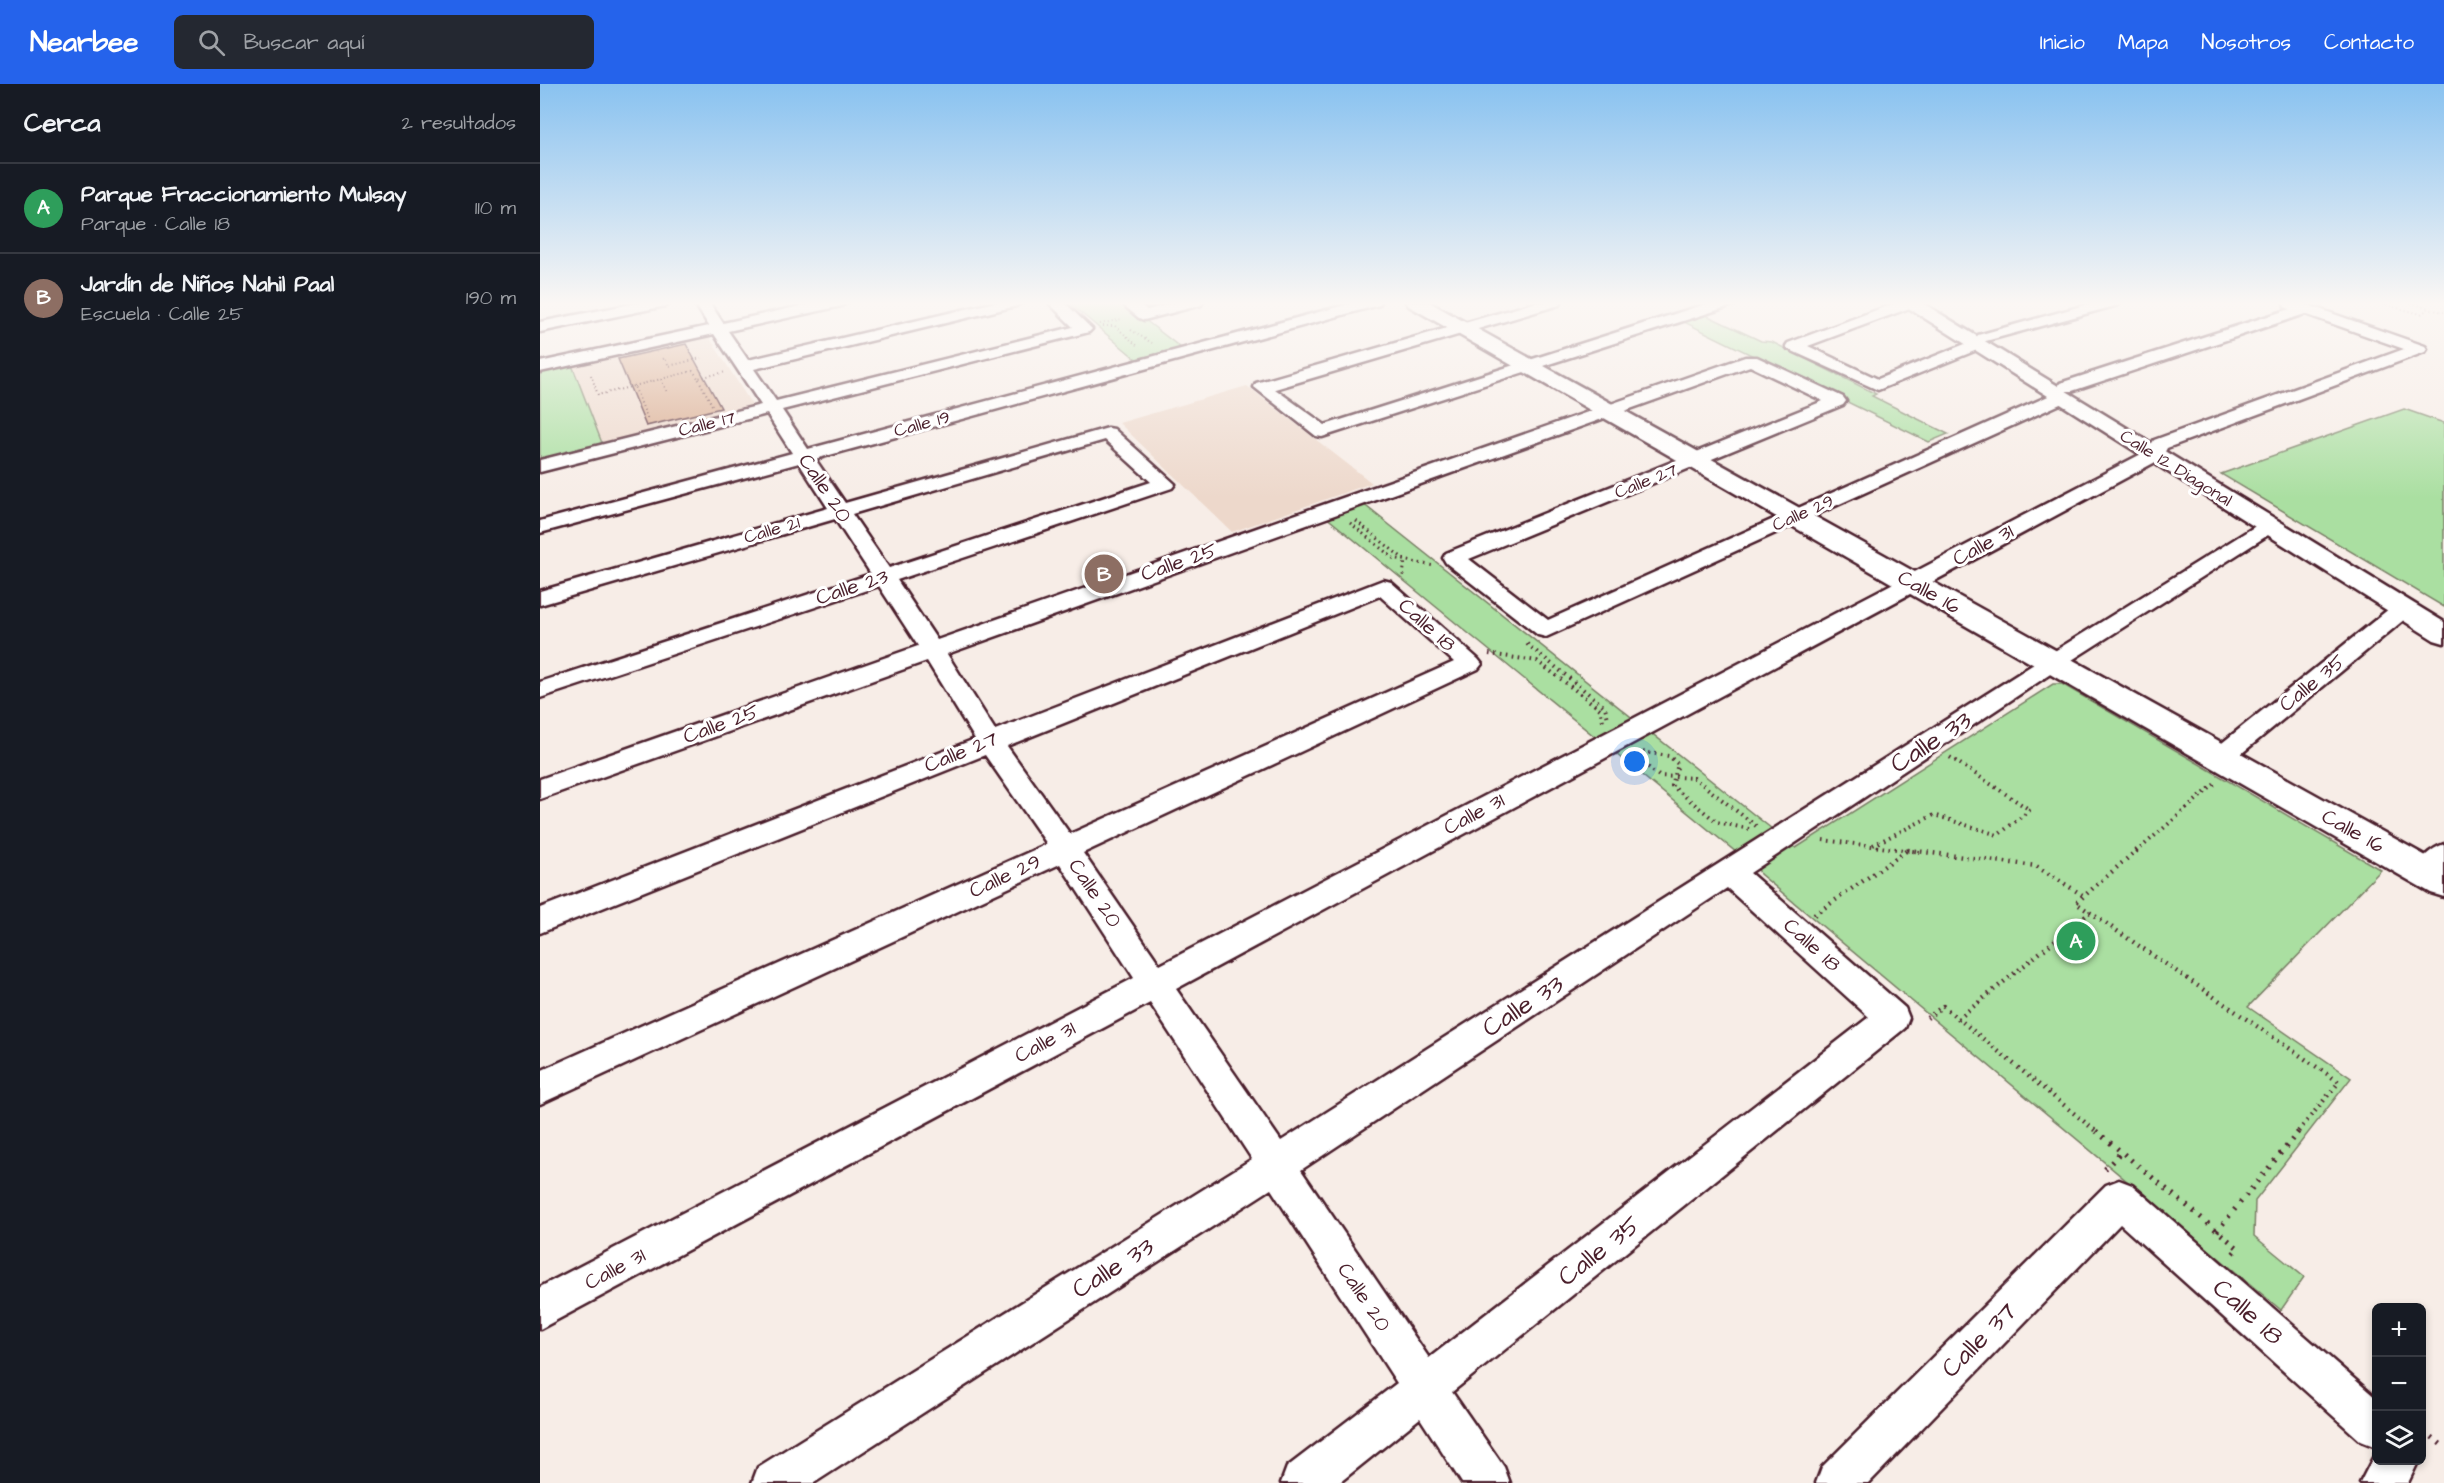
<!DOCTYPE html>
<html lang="es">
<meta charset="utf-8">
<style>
:root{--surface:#171b24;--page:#242831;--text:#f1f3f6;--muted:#9ea1a6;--line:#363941;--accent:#2563eb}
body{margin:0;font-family:"Architects Daughter",sans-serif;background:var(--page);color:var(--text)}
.controls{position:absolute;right:18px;bottom:18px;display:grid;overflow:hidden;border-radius:9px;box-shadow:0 3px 9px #0003}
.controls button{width:54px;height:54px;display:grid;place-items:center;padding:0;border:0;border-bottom:2px solid var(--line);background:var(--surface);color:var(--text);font:30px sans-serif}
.you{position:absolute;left:1095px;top:678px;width:21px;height:21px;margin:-15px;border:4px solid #fff;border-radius:50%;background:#1a73e8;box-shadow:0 0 0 9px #1a73e833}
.badge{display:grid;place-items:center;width:39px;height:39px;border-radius:50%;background:var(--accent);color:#fff;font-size:20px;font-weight:700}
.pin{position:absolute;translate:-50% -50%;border:3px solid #fff;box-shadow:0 2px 6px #0006}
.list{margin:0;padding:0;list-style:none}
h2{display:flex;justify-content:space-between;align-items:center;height:78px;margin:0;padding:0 24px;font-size:26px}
h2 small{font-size:20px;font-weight:400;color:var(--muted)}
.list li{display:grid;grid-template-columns:39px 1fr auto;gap:18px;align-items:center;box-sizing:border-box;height:90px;padding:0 24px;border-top:2px solid var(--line)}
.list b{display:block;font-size:22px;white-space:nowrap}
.list p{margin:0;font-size:20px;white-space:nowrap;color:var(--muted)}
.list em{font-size:20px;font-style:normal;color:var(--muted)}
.icon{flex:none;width:33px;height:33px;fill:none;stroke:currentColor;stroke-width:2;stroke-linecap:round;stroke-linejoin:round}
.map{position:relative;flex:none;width:1904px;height:1399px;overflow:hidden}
header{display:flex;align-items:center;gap:36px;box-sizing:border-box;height:84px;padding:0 30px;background:var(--accent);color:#fff}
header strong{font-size:28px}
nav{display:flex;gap:33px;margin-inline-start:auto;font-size:21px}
.search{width:420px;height:54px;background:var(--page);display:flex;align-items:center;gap:15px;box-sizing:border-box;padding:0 21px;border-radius:9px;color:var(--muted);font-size:22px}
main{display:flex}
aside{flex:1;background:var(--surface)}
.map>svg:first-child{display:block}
</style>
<header>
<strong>Nearbee</strong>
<div class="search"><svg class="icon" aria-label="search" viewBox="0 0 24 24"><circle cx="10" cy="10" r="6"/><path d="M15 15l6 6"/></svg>Buscar aquí</div>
<nav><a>Inicio</a><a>Mapa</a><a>Nosotros</a><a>Contacto</a></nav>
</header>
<main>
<aside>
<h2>Cerca<small>2 resultados</small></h2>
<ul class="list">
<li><span class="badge" style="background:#2e9e5b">A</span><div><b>Parque Fraccionamiento Mulsay</b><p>Parque · Calle 18</p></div><em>110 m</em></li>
<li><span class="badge" style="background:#8d6e63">B</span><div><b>Jardín de Niños Nahil Paal</b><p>Escuela · Calle 25</p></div><em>190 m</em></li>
</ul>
</aside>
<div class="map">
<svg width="1904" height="1399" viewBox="0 0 1904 1399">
<rect width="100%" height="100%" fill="#f7ede7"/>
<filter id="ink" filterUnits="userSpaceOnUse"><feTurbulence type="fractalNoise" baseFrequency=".0167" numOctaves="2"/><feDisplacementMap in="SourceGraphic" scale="12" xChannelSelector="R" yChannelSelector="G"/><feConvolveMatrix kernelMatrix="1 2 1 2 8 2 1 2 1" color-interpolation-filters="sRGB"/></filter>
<g filter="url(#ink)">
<g fill="#edd8cb">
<path d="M168 251 212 321 62 359 32 281Z"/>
<path d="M707 302 832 399 692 448 579 339Z"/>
</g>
<g fill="#aadfa1" stroke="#7a7f66" stroke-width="1.5">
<path d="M528 218H582L641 264 596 275Z"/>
<path d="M1166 231 1221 257 1232 258 1336 310 1332 312 1408 350 1389 358 1144 238Z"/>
<path d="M32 281 62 359 0 375V288Z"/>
<path d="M1864 325 1904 339V523L1681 390Z"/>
<path d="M822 419 1256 764 1513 600H1522L1841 786 1708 923 1811 994 1715 1117 1714 1152 1764 1193 1741 1226 1220 790 1219 787 785 432Z"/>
</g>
<path fill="#d7a789" stroke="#4a1f2b" stroke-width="1.5" d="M146 260 181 324 106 342 78 275Z"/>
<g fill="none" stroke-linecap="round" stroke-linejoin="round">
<g stroke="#4a1f2b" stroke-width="5">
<g id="street">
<path d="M102 218H132L125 222 0 248V238Z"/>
<path d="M154 218H169L183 239 279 218H308L301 222 188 247 208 276 456 218H483L476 222 214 285 236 317 533 243 508 218H524L552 245 549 248 242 326 268 365 816 218H841L839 221 275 375 305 419 568 344 574 345 635 400 632 404 357 496 397 556 1205 273H1217L1303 313 1306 317 1303 321 929 475 1008 536 1515 309H1527L1530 313 1527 317 1006 553 998 551 906 479 903 474 906 469 1283 317 1210 282 407 570 455 646 843 496 851 498 938 575 942 580 938 585 543 769 620 881 1607 367 1614 356 1864 265 1765 230 1532 307H1520L1518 303 1520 299 1750 225 1745 223 1744 218H1759L1771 222 1885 262 1887 265 1885 268 1627 364 1621 375 636 905 741 1057 1505 573 1722 438H1736L1739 442 1736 446 1521 583 1210 789 1365 924 1369 934 1365 944 912 1308 964 1383 970 1399H922L880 1334 799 1399H741L747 1383 857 1299 731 1105 274 1399H212L218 1383 712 1075 610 919 0 1245V1203L594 894 520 780 0 1020V987L507 760 445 671 0 849V824L435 655 387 577 0 715V695L378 562 339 502 0 614V598L331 490 295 435 0 521V507L288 424 259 379 0 449V437L252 369 227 330 0 388V376L221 321 174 250 0 288V278L169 242ZM565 356 611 398 349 484 312 430ZM840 512 914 578 530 750 467 662ZM1187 804 1329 933 889 1274 761 1086Z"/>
<path d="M580 218H597L607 226 637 218H663L661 221 604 236 599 234Z"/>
<path d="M997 218H1021L1019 221 735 305 785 341 1172 218H1195L1193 221 782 353 776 352 714 303 716 299Z"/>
<path d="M1358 218 1377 219 1375 222 1268 262 1338 295 1430 258 1438 257 1436 254 1438 251 1556 218H1580L1578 221 1442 258 1444 261 1442 264 1338 306 1248 265 1246 262 1248 259Z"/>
<path d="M1863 518 1871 520 1874 525 1871 530 1690 679 1681 682 1672 679 1668 673 1672 667 1855 520Z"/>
<path d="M1904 760V790C1895 799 1889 801 1877 797L1872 789C1879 776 1890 765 1904 760Z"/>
<path d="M1579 1096 1592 1101 1836 1314V1363L1821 1357 1580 1140 1329 1399H1276L1282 1383 1566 1101Z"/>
<path d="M1836 1368V1376H1879L1868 1399H1820Z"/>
</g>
</g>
<g stroke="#4a1f2b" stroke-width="5">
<g id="secondary">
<path d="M866 218H889L1904 782V813L1891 809 869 222Z"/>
<path d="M1359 218H1381L1904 538V559L1894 556Z"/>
</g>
</g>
<g stroke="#4a1f2b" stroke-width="2" stroke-dasharray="1 3" stroke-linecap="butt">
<path d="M1845 218 1842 220 1881 230 1888 225 1904 228"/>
<path d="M1867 218 1889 224"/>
<path d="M560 240 582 235"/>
<path d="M563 242H575L599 263"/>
<path d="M591 246 612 259"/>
<path d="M123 275 125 274 129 282 161 274"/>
<path d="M51 291 58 311 94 302 108 336"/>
<path d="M121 295 153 287 158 294"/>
<path d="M94 302 121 295 127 308"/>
<path d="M172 321 158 294 186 288"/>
</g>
<g stroke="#4a1f2b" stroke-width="3" stroke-dasharray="1.5 4" stroke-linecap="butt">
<path d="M816 437 865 476 863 492"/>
<path d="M810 439 853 474 894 482"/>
</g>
<g stroke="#4a1f2b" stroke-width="4" stroke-dasharray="1.5 4.5" stroke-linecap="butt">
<path d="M987 560 1065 623 1068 634"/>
<path d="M949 570 997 577 1060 625 1063 637"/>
<path d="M1103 668 1129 672 1138 680 1132 702 1177 738 1209 745"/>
<path d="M1094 672 1119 692 1154 694 1216 742"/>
<path d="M1283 756 1380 768"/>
<path d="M1333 761 1394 731 1458 751 1490 726 1408 672"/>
<path d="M1596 768 1676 699"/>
</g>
<g stroke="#4a1f2b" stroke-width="4.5" stroke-dasharray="1.5 5" stroke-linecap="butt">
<path d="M1368 766 1496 782 1544 812"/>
<path d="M1597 766 1536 819 1799 998 1757 1049"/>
<path d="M1274 831 1366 767"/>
<path d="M1387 934 1403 922 1558 1049"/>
<path d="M1418 935 1550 828"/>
</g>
<g stroke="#4a1f2b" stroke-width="5" stroke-dasharray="2 7" stroke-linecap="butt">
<path d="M1556 1047 1698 1164 1691 1172"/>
<path d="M1565 1085 1581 1068"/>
<path d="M1677 1147 1759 1047"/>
<path d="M1892 1353 1904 1363"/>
</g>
<use href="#street" fill="#fff" fill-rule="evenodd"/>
<use href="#secondary" fill="#fff" fill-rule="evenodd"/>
</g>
</g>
<linearGradient id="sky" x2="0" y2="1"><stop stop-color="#89c2f0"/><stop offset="0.53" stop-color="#fbf7f4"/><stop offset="1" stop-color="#fbf7f4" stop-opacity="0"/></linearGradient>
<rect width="1904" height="414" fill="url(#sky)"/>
<g text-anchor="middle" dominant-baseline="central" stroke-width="6" stroke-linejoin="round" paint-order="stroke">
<g font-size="18" fill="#4a1f2b" stroke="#fff">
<text transform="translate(167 340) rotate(-14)">Calle 17</text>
<text transform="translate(382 340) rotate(-15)">Calle 19</text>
<text transform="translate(1636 384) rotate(32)">Calle 12 Diagonal</text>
<text transform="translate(1106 397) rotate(-22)">Calle 27</text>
<text transform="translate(1263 429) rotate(-24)">Calle 29</text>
<text transform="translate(232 446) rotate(-16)">Calle 21</text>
</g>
<g font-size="21" fill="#4a1f2b" stroke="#fff">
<text transform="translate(285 404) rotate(56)">Calle 20</text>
<text transform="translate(1443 461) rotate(-28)">Calle 31</text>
<text transform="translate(639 478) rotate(-19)">Calle 25</text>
<text transform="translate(312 503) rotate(-18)">Calle 23</text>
<text transform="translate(1389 508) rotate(29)">Calle 16</text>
<text transform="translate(887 541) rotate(42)">Calle 18</text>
<text transform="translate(1772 599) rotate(-39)">Calle 35</text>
<text transform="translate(181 640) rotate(-20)">Calle 25</text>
<text transform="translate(421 668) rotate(-22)">Calle 27</text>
<text transform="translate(934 730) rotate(-28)">Calle 31</text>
<text transform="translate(1813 747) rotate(29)">Calle 16</text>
<text transform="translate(465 792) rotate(-25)">Calle 29</text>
<text transform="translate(555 809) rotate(56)">Calle 20</text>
<text transform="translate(1272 861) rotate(42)">Calle 18</text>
<text transform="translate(505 958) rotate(-28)">Calle 31</text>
<text transform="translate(75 1185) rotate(-28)">Calle 31</text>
<text transform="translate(824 1213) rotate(56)">Calle 20</text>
</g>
<g font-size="26" fill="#4a1f2b" stroke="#fff">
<text transform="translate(1391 658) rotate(-33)">Calle 33</text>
<text transform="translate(983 922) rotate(-33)">Calle 33</text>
<text transform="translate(1059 1167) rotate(-38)">Calle 35</text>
<text transform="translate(573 1184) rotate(-32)">Calle 33</text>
<text transform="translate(1708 1228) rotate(42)">Calle 18</text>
<text transform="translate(1439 1256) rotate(-45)">Calle 37</text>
</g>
</g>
</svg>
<div class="controls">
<button>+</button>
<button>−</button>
<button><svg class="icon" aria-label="layers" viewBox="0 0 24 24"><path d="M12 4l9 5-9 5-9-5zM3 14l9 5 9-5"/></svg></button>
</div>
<div class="you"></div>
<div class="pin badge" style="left:1536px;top:857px;background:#2e9e5b">A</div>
<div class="pin badge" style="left:564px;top:490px;background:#8d6e63">B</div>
</div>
</main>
